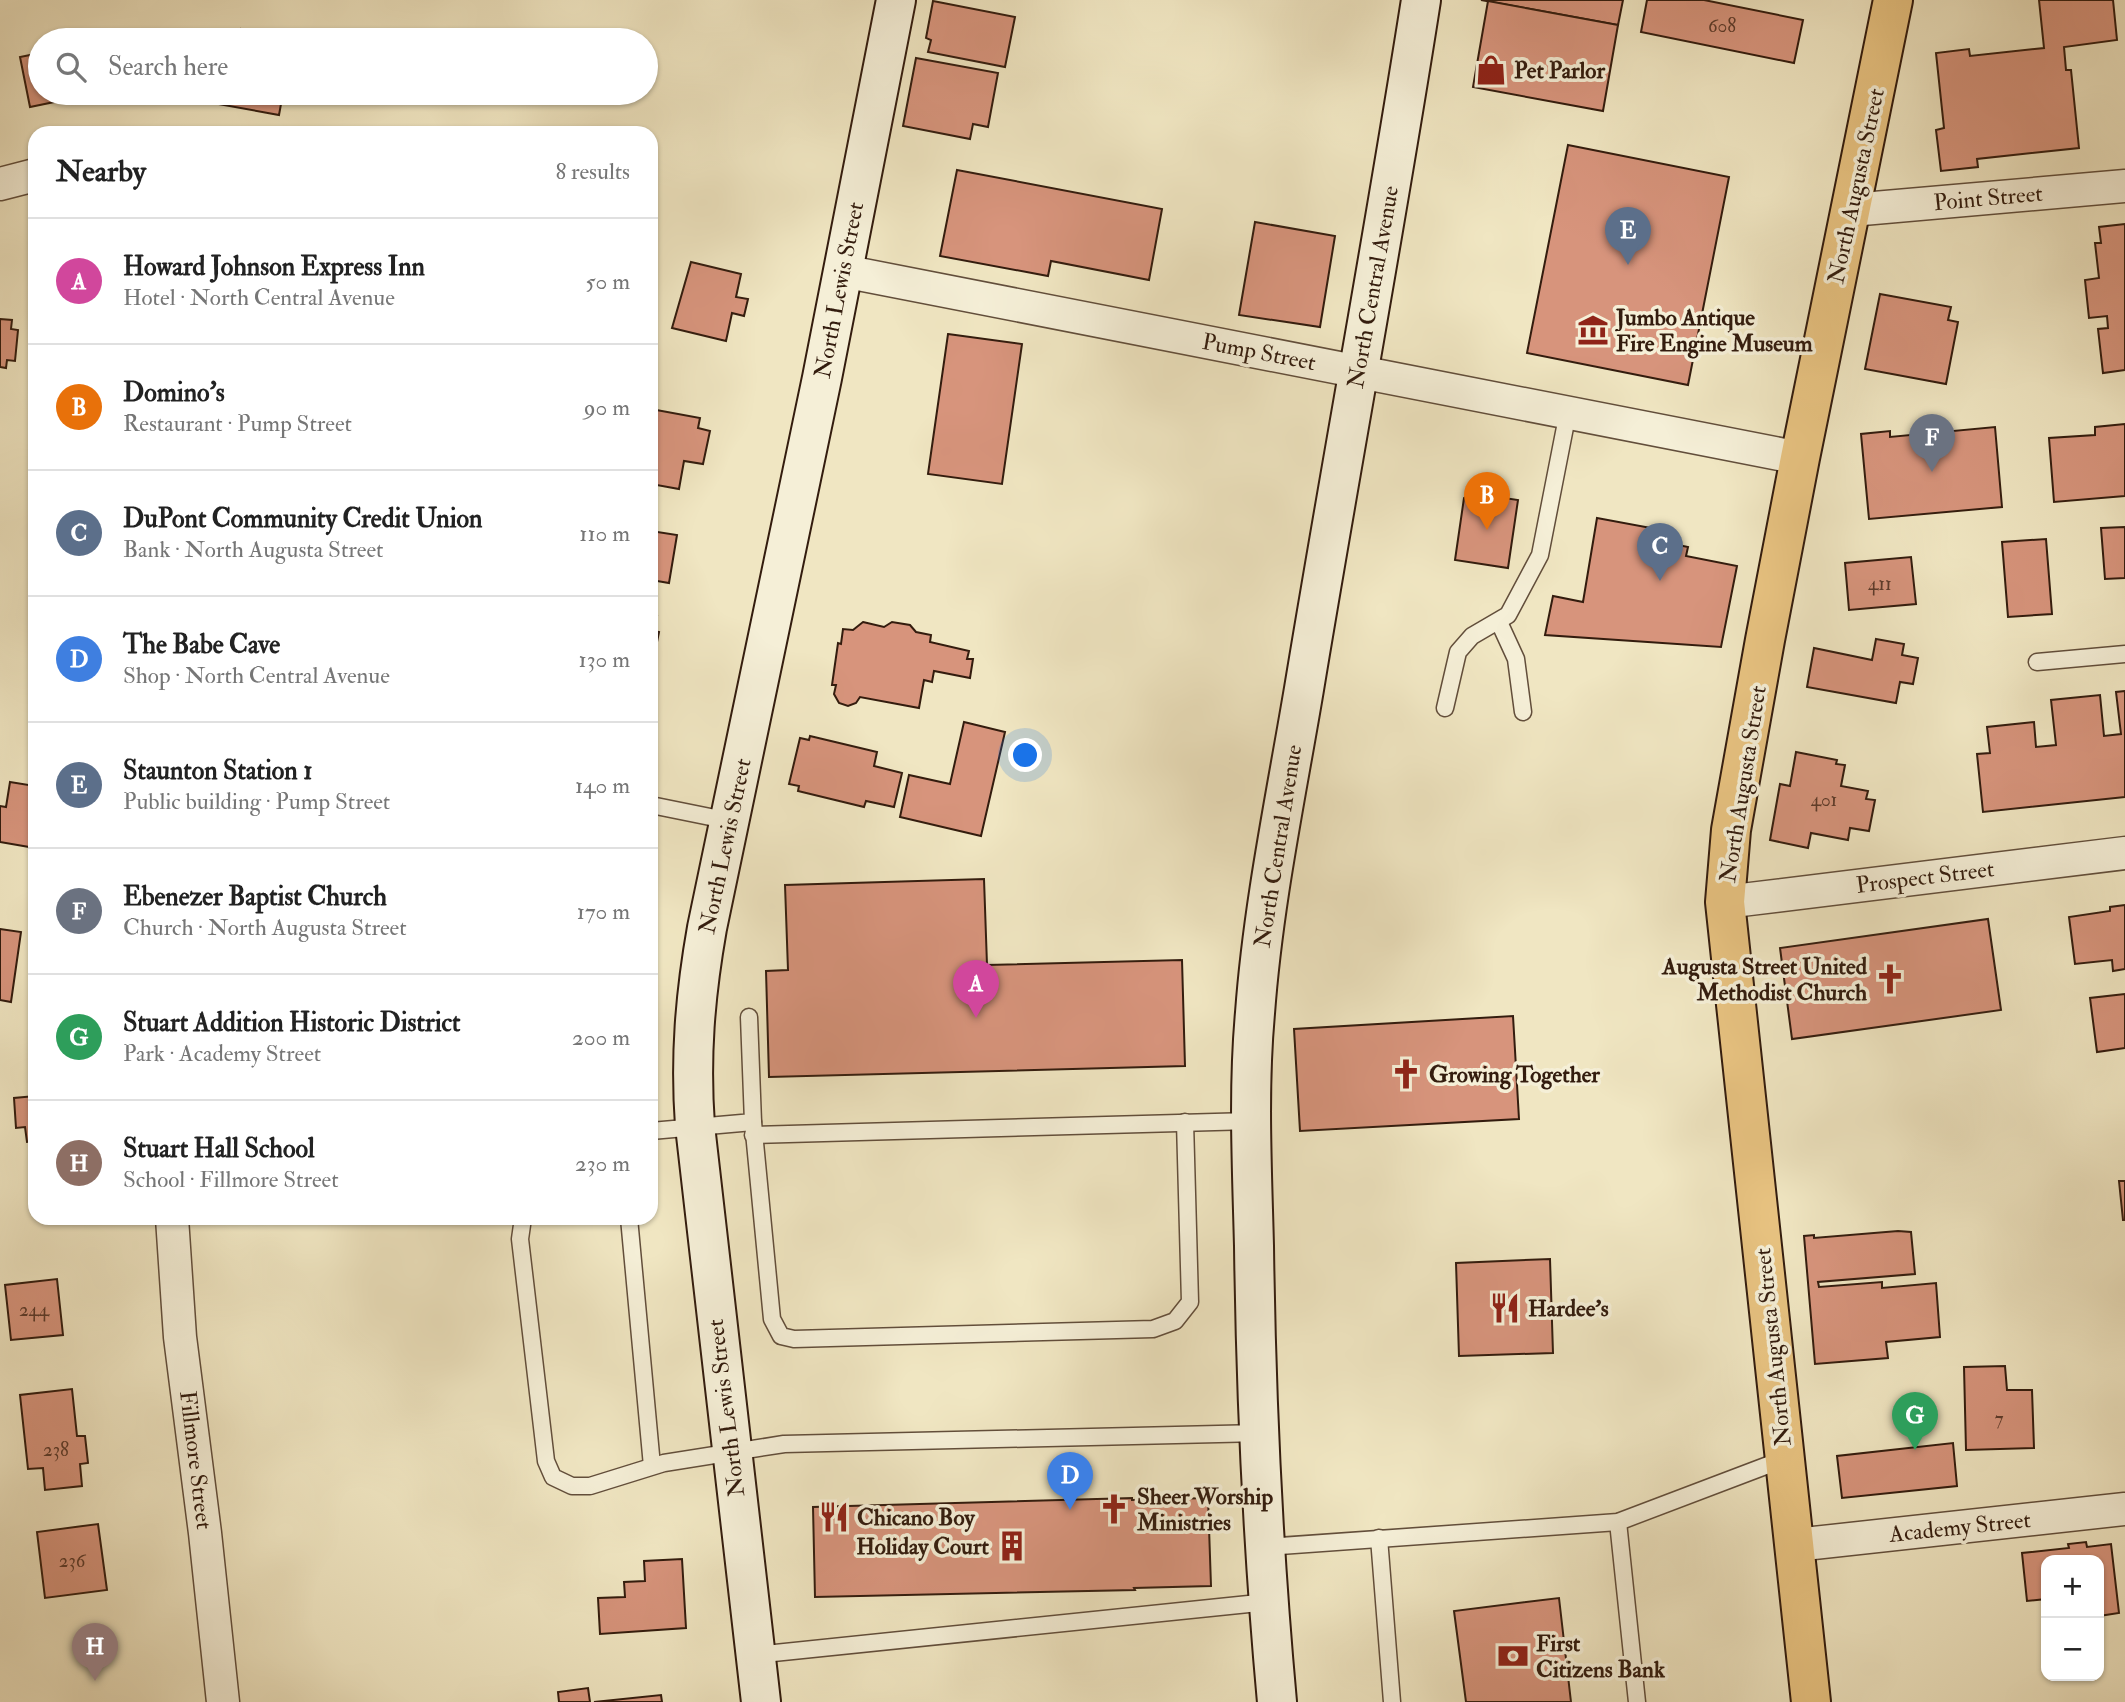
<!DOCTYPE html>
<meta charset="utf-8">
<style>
:root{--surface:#fff;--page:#f6f6f6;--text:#222;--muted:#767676;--line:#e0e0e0;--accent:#7c3aed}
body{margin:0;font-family:"IM FELL Double Pica",serif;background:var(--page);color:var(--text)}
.controls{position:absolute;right:21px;bottom:21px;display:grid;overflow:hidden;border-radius:14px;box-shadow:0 2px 5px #0004}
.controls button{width:63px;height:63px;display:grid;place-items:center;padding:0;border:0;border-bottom:2px solid var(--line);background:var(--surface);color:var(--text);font:35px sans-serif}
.you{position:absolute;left:1026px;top:756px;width:24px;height:24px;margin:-18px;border:5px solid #fff;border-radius:50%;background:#1a73e8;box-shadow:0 0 0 10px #1a73e833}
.badge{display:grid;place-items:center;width:46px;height:46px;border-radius:50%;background:var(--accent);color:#fff;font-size:23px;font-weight:700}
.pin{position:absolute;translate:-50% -58px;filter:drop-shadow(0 2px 4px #0008)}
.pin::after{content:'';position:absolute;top:37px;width:24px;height:21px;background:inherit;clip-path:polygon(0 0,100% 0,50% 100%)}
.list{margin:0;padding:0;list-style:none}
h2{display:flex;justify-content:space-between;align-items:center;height:91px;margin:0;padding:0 28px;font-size:30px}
h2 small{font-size:23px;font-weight:400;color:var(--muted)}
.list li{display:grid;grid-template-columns:46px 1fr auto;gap:21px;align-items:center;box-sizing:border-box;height:126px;padding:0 28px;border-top:2px solid var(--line)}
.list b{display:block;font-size:26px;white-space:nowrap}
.list p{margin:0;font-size:23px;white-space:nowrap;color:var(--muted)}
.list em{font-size:23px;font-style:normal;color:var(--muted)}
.icon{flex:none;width:38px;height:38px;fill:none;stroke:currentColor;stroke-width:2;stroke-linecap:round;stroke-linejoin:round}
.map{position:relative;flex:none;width:2125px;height:1702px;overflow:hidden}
.search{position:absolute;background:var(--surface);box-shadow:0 2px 5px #0004;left:28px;top:28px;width:630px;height:77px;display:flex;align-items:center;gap:18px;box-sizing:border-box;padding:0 24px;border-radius:38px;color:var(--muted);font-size:26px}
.panel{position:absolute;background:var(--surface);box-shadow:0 2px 5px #0004;left:28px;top:126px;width:630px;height:1099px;border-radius:21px}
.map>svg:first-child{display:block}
</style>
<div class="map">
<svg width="2125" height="1702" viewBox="0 0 2125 1702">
<rect width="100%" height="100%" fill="#f0e6c2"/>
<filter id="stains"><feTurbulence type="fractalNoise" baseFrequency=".00286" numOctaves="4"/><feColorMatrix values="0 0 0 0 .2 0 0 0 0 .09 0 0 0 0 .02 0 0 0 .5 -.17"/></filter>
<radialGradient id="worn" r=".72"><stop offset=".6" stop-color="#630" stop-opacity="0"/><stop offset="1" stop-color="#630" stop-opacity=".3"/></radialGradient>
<g fill="#d7947c" stroke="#331c0e" stroke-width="2">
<path d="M1481 0H1623L1618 25Z"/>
<path d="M1647 0H1704L1803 20 1794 63 1641 32Z"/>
<path d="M2039 0H2113L2117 40 2064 47 2066 70H2071L2079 148 1977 159 1978 167 1941 171 1936 130 1944 128 1936 53 1969 49 1970 56 2044 48Z"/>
<path d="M933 1 1015 17 1005 67 928 52 931 40 926 38Z"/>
<path d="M1488 1 1618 25 1603 111 1473 87Z"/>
<path d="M241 29 293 39V40H239Z"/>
<path d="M40 53V93H98L30 107 20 57Z"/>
<path d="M916 58 998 73 988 127 973 124 970 139 903 126Z"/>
<path d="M209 93H283L279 115 207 102Z"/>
<path d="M1568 145 1729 177 1688 385 1527 353Z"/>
<path d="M957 170 1162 209 1149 280 1051 261 1048 276 940 256Z"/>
<path d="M1255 222 1335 236 1320 327 1239 315Z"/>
<path d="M2125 224V370L2103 373 2098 329 2108 328 2107 316 2089 318 2085 280 2099 278 2095 243H2101L2099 227Z"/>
<path d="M691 262 741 274 736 297 748 299 744 316 732 313 726 341 672 328Z"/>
<path d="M1880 294 1951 307 1948 320 1958 322 1946 384 1865 369Z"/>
<path d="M0 319 12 320 11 329 18 330 15 361 7 360 6 368 0 367Z"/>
<path d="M948 334 1022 344 1002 484 928 474Z"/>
<path d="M651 409 700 418 698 428 710 431 703 464 684 461 679 489 651 484Z"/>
<path d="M2125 424V496L2054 502 2049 438 2095 435V427Z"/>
<path d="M1995 427 2002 507 1869 519 1861 434 1890 431V437Z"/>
<path d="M1471 493 1518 500 1508 568 1455 560 1464 498Z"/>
<path d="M1597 518 1651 528 1649 539 1688 547 1686 556 1737 566 1721 647 1545 635 1553 596 1583 602Z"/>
<path d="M2125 527V578L2105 579 2101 528Z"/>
<path d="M651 531 677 535 669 583 651 580Z"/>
<path d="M2046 539 2052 614 2008 617 2002 542Z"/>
<path d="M1911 557 1916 604 1849 610 1845 563Z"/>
<path d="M651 615 657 616 654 631 659 632 656 647 651 646Z"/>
<path d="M863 622 884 627 892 622 910 625 916 632 931 635 930 642 969 651 967 659H973L970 678 934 671 932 682 924 680 919 708 860 697 856 703 848 706 839 703 834 694 836 685H832L838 643 841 644 843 629 853 630Z"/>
<path d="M1876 639 1904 644 1902 655 1918 658 1913 684 1900 682 1896 703 1807 687 1814 648 1872 660Z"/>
<path d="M2125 691V797L1983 812 1977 754 1990 753 1987 727 2034 722 2036 747 2056 745 2051 700 2100 695 2104 736 2121 734 2116 692Z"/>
<path d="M964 722 1005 732 981 836 900 817 909 775 950 784Z"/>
<path d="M810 736 877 752 874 766 902 773 894 807 866 801 864 807 798 791 799 786 789 784 800 738 809 740Z"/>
<path d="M1796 752 1837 760 1836 764 1845 765 1841 786 1868 791 1866 799 1875 800 1869 831 1850 828 1848 840 1811 833 1808 848 1770 840 1780 784 1790 786Z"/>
<path d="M10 782 35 786V848L0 842V806L6 807Z"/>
<path d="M984 879 987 965 1182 960 1185 1066 769 1077 766 971 788 970 785 885Z"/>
<path d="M2125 905V969L2113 971 2112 960 2075 964 2069 917 2110 911V907Z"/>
<path d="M1988 919 2001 1010 1792 1039 1780 948Z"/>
<path d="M0 929 21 932 11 1002 0 1000Z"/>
<path d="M2125 994V1048L2097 1052 2090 998Z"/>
<path d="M1513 1016 1519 1119 1300 1131 1294 1029Z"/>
<path d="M35 1096V1141L27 1142 25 1127 16 1128 14 1098Z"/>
<path d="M2119 1181H2125V1220H2123Z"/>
<path d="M1898 1231 1911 1232 1915 1274 1818 1282 1819 1287 1882 1282V1288L1936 1283 1940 1337 1886 1342 1888 1358 1815 1364 1804 1236 1814 1235V1238Z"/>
<path d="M1550 1259 1553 1353 1459 1356 1456 1263Z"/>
<path d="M57 1279 63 1335 11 1340 5 1285Z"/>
<path d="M2005 1366 2007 1390H2032L2034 1448 1966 1450 1964 1367Z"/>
<path d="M72 1389 77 1436H85L88 1463 80 1464 82 1486 45 1490 43 1468 28 1469 20 1395Z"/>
<path d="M1953 1443 1957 1486 1842 1498 1837 1456Z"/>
<path d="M1132 1498V1500L1208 1498 1211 1586 1134 1588 1135 1590 815 1597 813 1507Z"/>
<path d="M98 1524 107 1590 45 1598 37 1532Z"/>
<path d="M2086 1542 2087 1547 2111 1544 2119 1613 2099 1616V1560H2046V1599L2027 1601 2022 1553 2069 1548 2068 1544Z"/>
<path d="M682 1559 686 1628 600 1634 598 1598 625 1597 624 1582 645 1581 644 1561Z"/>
<path d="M1559 1598 1571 1702H1466L1454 1611Z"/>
<path d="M588 1688 590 1702H559L558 1692Z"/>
<path d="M661 1695 662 1702H594Z"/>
</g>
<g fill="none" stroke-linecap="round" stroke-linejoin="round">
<g stroke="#624e3b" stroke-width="19">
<g id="lane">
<path d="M1499 622 1516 659 1523 712"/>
<path d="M2037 662 2125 654"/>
<path d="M1445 708 1458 652 1472 636 1508 615 1540 555 1568 412"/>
<path d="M651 805 730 821"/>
<path d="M753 1122 772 1319 781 1336 794 1339 1153 1329 1175 1321 1190 1302 1185 1122"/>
<path d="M651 1131 753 1122 749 1017"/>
<path d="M753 1135 1251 1121"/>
<path d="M523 1218 520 1239 546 1461 553 1477 572 1486H590L664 1463 784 1444 1261 1433"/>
<path d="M629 1218 652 1466"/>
<path d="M1618 1522 1637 1702"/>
<path d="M1379 1538 1392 1702"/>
<path d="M1265 1547 1618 1522 1784 1459"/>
<path d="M755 1655 1268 1602"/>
</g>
</g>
<g stroke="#624e3b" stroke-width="35">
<g id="street">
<path d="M0 184 35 175"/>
<path d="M1851 210 2125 186"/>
<path d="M843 271 1800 458"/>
<path d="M1725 902 2125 853"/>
<path d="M172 1218 180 1337 205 1533 223 1702"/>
<path d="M1795 1545 2125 1509"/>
</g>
</g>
<g stroke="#331c0e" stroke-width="42">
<g id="secondary">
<path d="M761 1702 695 1126C690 1057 695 996 707 928L822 378 896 0"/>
<path d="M1277 1702C1263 1550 1256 1398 1254 1246 1252 1168 1248 1090 1255 1013 1263 904 1286 796 1304 689 1342 459 1385 230 1421 0"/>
</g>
</g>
<g stroke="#331c0e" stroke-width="42">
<path id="primary" d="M1811 1702 1725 902 1731 830 1765 640 1800 458 1893 0"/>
</g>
<use href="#lane" stroke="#f5efd7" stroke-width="16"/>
<use href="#street" stroke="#f5efd7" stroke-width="32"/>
<use href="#secondary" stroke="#f5efd7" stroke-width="38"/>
<use href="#primary" stroke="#e8c381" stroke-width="38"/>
</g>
<defs>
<g id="shop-bare" transform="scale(2.415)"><path d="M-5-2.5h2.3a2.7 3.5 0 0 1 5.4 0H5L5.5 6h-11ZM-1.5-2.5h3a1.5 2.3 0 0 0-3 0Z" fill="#8f2418" stroke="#f5efd7" stroke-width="2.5" paint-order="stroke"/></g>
<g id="museum-bare" transform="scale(2.415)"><path d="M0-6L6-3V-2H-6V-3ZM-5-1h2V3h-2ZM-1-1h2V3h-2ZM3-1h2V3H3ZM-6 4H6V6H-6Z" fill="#8f2418" stroke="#f5efd7" stroke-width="2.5" paint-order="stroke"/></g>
<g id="church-bare" transform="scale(2.415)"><path d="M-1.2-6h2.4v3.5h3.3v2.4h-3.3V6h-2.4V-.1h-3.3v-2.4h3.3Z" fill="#8f2418" stroke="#f5efd7" stroke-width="2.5" paint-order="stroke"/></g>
<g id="restaurant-bare" transform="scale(2.415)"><path d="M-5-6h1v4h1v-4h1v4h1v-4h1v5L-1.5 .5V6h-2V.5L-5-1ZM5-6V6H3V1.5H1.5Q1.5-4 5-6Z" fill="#8f2418" stroke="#f5efd7" stroke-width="2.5" paint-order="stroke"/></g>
<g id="building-bare" transform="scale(2.415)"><path d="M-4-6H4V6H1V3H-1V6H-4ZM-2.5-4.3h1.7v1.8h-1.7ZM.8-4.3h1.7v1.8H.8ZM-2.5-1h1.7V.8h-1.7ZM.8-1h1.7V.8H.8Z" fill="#8f2418" stroke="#f5efd7" stroke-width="2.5" paint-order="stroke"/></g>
<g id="bank-bare" transform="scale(2.415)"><path d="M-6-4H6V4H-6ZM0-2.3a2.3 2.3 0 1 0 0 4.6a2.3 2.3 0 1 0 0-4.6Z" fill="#8f2418" stroke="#f5efd7" stroke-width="2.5" paint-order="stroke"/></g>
</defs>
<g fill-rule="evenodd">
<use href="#shop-bare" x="1491" y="70"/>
<use href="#museum-bare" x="1593" y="330"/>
<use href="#church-bare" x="1890" y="979"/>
<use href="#church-bare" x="1406" y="1074"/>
<use href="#restaurant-bare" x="1505" y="1308"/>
<use href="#church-bare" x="1114" y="1509"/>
<use href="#restaurant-bare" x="834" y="1517"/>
<use href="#building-bare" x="1012" y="1546"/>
<use href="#bank-bare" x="1513" y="1656"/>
</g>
<g text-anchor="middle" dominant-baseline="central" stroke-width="7" stroke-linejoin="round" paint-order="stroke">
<g font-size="19" fill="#5c3a2a">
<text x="1722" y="26">608</text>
<text x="1880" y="584">411</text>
<text x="1824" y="800">401</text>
<text x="34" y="1310">244</text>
<text x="1999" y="1419">7</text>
<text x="56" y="1450">238</text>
<text x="72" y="1561">236</text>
</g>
<g font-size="23" font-weight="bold" fill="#331c0e" stroke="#f5efd7" text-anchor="start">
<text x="1514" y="70">Pet Parlor</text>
<text x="1616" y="317">Jumbo Antique<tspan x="1616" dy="26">Fire Engine Museum</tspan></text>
<text x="1867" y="966" text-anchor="end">Augusta Street United<tspan x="1867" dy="26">Methodist Church</tspan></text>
<text x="1429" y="1074">Growing Together</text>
<text x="1528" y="1308">Hardee's</text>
<text x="1137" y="1496">Sheer Worship<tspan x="1137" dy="26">Ministries</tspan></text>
<text x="857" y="1517">Chicano Boy</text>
<text x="989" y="1546" text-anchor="end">Holiday Court</text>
<text x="1536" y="1643">First<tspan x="1536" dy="26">Citizens Bank</tspan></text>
</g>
<g font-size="23" fill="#331c0e" stroke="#f5efd7">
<text transform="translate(1856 186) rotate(-78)">North Augusta Street</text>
<text transform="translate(1988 198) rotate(-5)">Point Street</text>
<text transform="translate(1373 287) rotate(-80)">North Central Avenue</text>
<text transform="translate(839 290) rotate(-79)">North Lewis Street</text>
<text transform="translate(1259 352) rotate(11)">Pump Street</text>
<text transform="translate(1743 784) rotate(-81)">North Augusta Street</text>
<text transform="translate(725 846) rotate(-78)">North Lewis Street</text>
<text transform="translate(1278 846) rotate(-81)">North Central Avenue</text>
<text transform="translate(1925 877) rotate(-7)">Prospect Street</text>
<text transform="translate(1773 1347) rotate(-96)">North Augusta Street</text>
<text transform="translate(726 1408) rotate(-97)">North Lewis Street</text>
<text transform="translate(196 1460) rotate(83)">Fillmore Street</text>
<text transform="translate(1960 1527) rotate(-6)">Academy Street</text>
</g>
</g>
<rect width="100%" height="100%" filter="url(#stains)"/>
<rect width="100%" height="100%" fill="url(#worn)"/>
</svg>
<div class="controls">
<button>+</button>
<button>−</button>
</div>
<div class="you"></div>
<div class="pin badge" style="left:976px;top:1018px;background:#d1479c">A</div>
<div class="pin badge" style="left:1487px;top:530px;background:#e8710a">B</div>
<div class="pin badge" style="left:1660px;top:581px;background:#5c6f8a">C</div>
<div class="pin badge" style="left:1070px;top:1510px;background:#3f7fe0">D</div>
<div class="pin badge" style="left:1628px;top:265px;background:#5c6f8a">E</div>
<div class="pin badge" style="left:1932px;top:472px;background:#6b7280">F</div>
<div class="pin badge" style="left:1915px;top:1450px;background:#2e9e5b">G</div>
<div class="pin badge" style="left:95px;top:1681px;background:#8d6e63">H</div>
<div class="search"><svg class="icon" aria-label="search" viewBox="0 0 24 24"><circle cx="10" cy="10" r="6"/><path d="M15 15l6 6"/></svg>Search here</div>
<section class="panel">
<h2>Nearby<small>8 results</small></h2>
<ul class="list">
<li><span class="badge" style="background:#d1479c">A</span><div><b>Howard Johnson Express Inn</b><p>Hotel · North Central Avenue</p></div><em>50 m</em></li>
<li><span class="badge" style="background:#e8710a">B</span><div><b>Domino's</b><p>Restaurant · Pump Street</p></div><em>90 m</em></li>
<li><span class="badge" style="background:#5c6f8a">C</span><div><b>DuPont Community Credit Union</b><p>Bank · North Augusta Street</p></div><em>110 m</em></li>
<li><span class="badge" style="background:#3f7fe0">D</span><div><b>The Babe Cave</b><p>Shop · North Central Avenue</p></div><em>130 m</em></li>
<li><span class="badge" style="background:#5c6f8a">E</span><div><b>Staunton Station 1</b><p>Public building · Pump Street</p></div><em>140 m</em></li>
<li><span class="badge" style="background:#6b7280">F</span><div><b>Ebenezer Baptist Church</b><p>Church · North Augusta Street</p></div><em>170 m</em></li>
<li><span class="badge" style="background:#2e9e5b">G</span><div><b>Stuart Addition Historic District</b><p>Park · Academy Street</p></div><em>200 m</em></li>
<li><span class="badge" style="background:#8d6e63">H</span><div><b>Stuart Hall School</b><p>School · Fillmore Street</p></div><em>230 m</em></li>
</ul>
</section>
</div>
